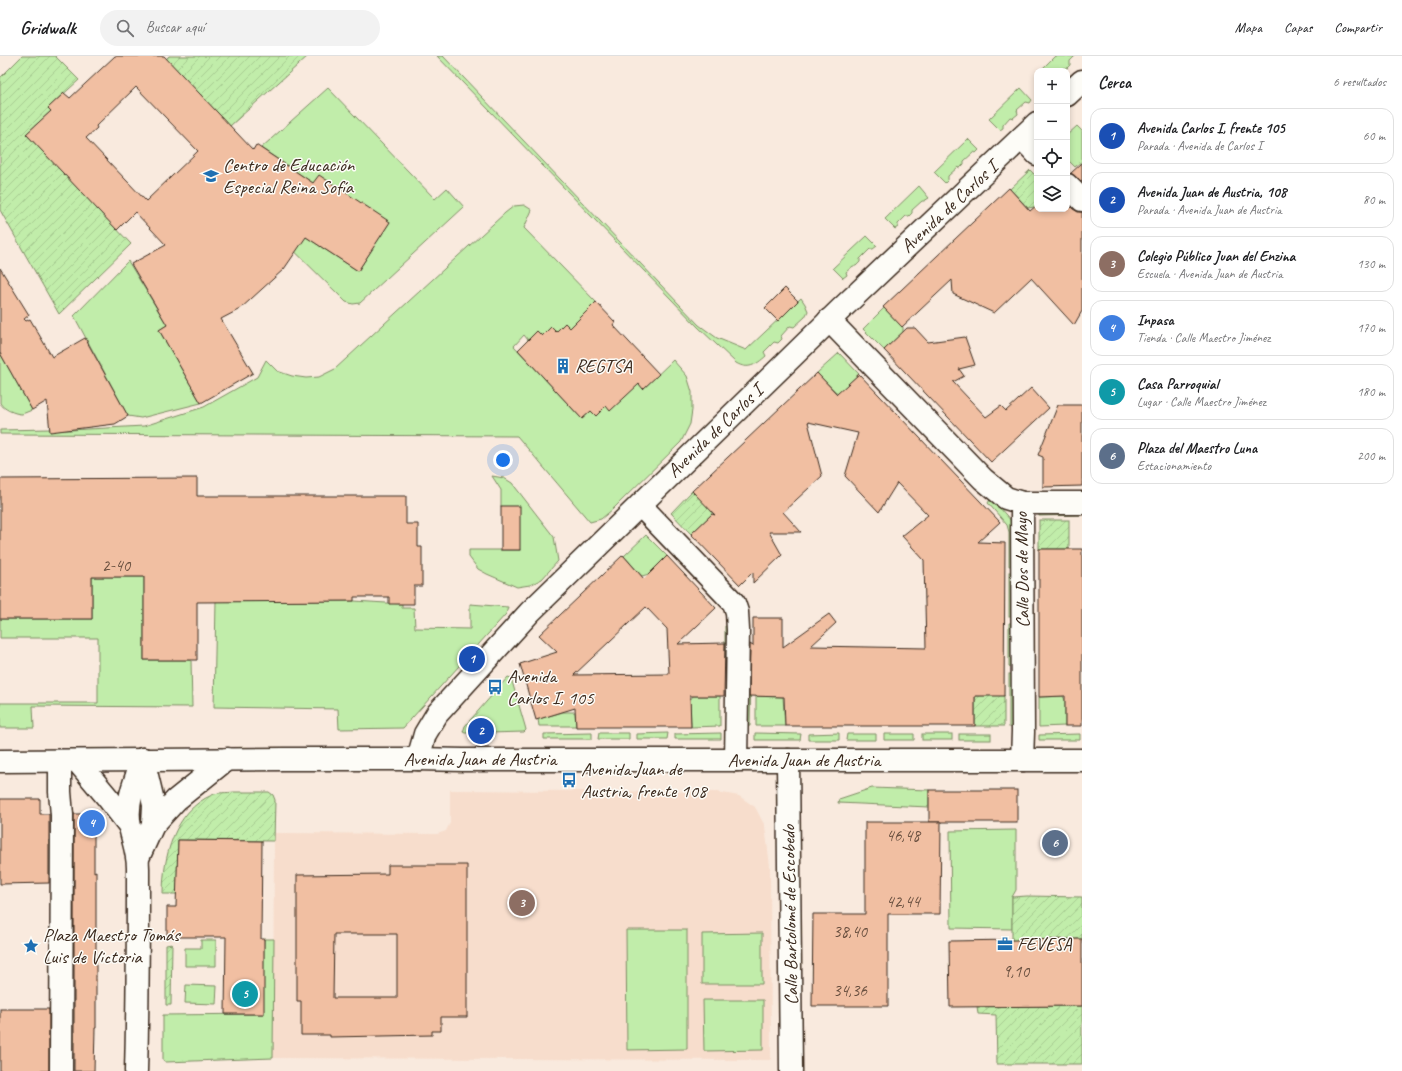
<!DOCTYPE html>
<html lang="es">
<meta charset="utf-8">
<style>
:root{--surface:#fff;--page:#f2f2f2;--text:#202124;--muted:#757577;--line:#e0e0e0;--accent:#1f6fb2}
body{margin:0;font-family:Caveat,sans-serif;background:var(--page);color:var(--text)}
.controls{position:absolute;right:12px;top:12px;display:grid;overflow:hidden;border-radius:8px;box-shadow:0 2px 6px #0003}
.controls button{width:36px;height:36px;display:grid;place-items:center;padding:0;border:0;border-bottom:1px solid var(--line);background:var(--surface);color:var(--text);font:20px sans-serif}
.you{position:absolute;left:503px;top:404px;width:14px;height:14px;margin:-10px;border:3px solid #fff;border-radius:50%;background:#1a73e8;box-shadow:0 0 0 6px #1a73e833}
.badge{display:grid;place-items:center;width:26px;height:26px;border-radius:50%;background:var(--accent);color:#fff;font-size:13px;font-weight:700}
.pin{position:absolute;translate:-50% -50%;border:2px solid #fff;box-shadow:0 1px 4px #0006}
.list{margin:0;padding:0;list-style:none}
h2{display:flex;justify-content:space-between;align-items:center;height:52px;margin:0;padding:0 16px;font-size:17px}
h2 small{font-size:13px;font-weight:400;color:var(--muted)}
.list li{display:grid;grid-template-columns:26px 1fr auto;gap:12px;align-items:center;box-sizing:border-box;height:56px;margin:0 8px 8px;padding:0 8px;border:1px solid var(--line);border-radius:12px}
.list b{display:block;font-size:15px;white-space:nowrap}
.list p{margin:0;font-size:13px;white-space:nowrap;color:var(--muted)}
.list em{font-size:13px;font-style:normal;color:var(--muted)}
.icon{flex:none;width:22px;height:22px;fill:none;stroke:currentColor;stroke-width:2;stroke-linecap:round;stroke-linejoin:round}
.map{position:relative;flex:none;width:1082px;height:1015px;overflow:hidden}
header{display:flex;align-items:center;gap:24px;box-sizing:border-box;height:56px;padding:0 20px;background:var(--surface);border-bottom:1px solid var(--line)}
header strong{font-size:19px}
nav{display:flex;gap:22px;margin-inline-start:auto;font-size:14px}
.search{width:280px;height:36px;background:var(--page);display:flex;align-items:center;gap:10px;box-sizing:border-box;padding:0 14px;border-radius:22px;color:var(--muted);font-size:15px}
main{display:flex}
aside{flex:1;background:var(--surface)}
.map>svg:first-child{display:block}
</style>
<header>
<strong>Gridwalk</strong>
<div class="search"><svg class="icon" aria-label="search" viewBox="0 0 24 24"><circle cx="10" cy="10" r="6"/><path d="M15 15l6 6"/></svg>Buscar aquí</div>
<nav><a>Mapa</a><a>Capas</a><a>Compartir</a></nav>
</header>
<main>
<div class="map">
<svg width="1082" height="1015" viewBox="0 0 1082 1015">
<defs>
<pattern id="garden-furrows" width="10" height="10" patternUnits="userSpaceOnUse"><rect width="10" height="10" fill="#c1edaa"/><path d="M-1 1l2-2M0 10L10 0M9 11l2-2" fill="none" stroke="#a7cb92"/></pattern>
</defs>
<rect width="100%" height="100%" fill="#f9eade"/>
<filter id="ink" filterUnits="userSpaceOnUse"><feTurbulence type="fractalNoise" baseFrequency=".025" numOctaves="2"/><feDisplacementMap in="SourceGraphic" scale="8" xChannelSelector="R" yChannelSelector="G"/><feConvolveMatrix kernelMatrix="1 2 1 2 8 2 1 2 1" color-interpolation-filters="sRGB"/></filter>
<g filter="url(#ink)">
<path fill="#f7ddcc" d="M450 734 717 736 739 740 755 751 765 770 770 810 771 1004 273 1002 274 777 437 778 446 775 450 767Z"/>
<g fill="#c1edaa" stroke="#7e8c64">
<path d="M437 0H443L699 269 717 282 746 294 801 242 805 248 808 255 805 261 794 271 790 270 781 280 782 283 778 287 774 286 764 296 766 300C756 309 748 314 736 307L698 271Z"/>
<path d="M1055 0H1075L1070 5V9L1067 12H1063L1059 15H1042L1041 14Z"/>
<path d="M328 32 435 143 447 132 464 151 360 247 353 248 346 246 261 162 306 181 358 215 389 167 313 127 261 92Z"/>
<path d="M1021 32 1032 44 1030 47 1026 46 1017 54 1018 58 1013 62 1010 61 1003 69V72L1000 74 989 63Z"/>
<path d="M1077 70 1082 75V105L1075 111 1067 103V79Z"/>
<path d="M968 83 979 94 976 97 974 96 964 105V108L960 112 958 111 948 120V124L945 127 934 116Z"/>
<path d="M919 130 929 142 924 145H922L912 154V157L909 160H906L898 168V171L895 173 885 163Z"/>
<path d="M524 149 532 154 524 172 596 246 570 272 565 267 556 276 551 271 542 280 537 275 528 284 524 279 514 290 582 363 591 355 596 360 606 350 639 328 644 332 673 304 687 320 692 336V354L690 368 681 386 613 453 601 463 590 466 517 380 0 378V374L50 373 51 375 144 370 204 351 257 321 266 304 277 315 292 320 306 322 319 321 335 313 505 157 514 150Z"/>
<path d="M867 180 877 190 873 193H870L860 203V206L856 210H853L846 216 847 219 843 222 833 212Z"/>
<path d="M128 205 167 269 159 274 201 347 141 362 128 360 74 260Z"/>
<path d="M884 252 903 271V276L884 294 863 273Z"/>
<path d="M0 297 32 354C29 355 25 357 22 358 15 358 3 353 0 347Z"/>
<path d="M839 297 859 318 839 337 836 336 817 317Z"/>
<path d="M492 420 504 422 512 427 554 481 558 505 542 523 530 529 517 531 487 518 478 513 469 501V494H520L501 450V434Z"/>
<path d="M991 442 1013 467 1016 509 1009 510V476L1007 469 988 447Z"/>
<path d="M646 479 667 500 649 518 642 520 624 500Z"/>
<rect x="1009" y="516" width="7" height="45"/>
<path d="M92 521H144V604H191L192 651 33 650 34 672H0V647H98V582H0V563H92Z"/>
<path d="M216 545H354L402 548V552H414L415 572 470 573V548L508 551 506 558 403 672 339 673 338 653 214 651Z"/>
<path d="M1009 567H1016L1015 611H1009Z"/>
<path d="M725 570 727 571 731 610H725Z"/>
<path d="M745 618 751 619 750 670 745 671Z"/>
<rect x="1009" y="618" width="6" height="53"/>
<path d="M508 621 511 622 525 670 526 674 524 676 489 677V672H472L471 677H465L463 676 465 670Z"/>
<path d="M693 640H720V670L691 671 690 644Z"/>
<path d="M756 640 783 641 785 670H756Z"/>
<path d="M1063 640 1065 644V670L1039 671V641Z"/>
<path d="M563 656H575L576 670H539L538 663Z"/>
<path d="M592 677V683H544V678Z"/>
<path d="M599 677H629V683H598Z"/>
<path d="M668 677 667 683H637V678Z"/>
<path d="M721 677V683H675V678Z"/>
<path d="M755 677 801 678 800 684H755Z"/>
<path d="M839 677V684H808V678Z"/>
<path d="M847 678H876V684H846Z"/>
<path d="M914 678V684H884V678Z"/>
<rect x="922" y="678" width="30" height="6"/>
<rect x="959" y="678" width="32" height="6"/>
<path d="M1080 678V684H1039V679Z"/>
<path d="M872 732 929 734V751L838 747 839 743Z"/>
<path d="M1016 774V834L1012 841V873L951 872 950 775Z"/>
<path d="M626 874H687V993L627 994Z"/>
<path d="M762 877V928H702V878Z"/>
<path d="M264 883H274L273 1002 166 1006 163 1004V959L263 958Z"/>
<path d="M201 884H216V910H185V892H201Z"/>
<path d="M186 929 217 930 216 948 185 947Z"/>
<path d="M703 944H763V994L704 995Z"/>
</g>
<g fill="url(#garden-furrows)" stroke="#7e8c64">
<path d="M22 0H55L79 24 48 52 51 55 26 78 131 188 59 258 0 154V22Z"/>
<path d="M169 0H308L230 70 166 3Z"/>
<path d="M1030 114 1037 121V149L1034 151 1028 152 1010 133Z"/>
<path d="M692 435 711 454 712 458 691 478 671 457Z"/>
<path d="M1039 454H1082V459L1039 460Z"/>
<rect x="1039" y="464" width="30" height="29"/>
<path d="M1004 639V670H975V643L976 640Z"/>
<path d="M234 736H269L273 739 275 744 274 785 178 784 177 838H163C163 801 174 755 212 739 218 736 227 737 234 736Z"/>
<path d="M1027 840 1082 841V883L1012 885V841Z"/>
<path d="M172 888 171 949H166V889Z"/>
<path d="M977 950H1082V1008H997L996 959 978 958Z"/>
</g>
<g fill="#f1bfa2" stroke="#3b2a1e" fill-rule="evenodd">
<path d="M115 0H164L253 94 256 89 313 127 319 119 390 166 358 215 306 181 284 213 240 253 221 263 253 317 201 347 159 274 167 269 131 208 166 189 135 156 117 174 26 78 51 55 48 52 64 37 70 42ZM136 31 198 95 146 145 86 82 97 72 96 70Z"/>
<path d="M1082 107V126L1071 117Z"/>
<path d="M1009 132 1030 155 1037 149V153H1067V147L1073 153 1078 156H1082V255L1074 269 1031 222 994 257 953 238 952 224 902 271 883 251Z"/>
<path d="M0 212 29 259 24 263 26 265 30 263 52 301 85 282 128 360 115 368 50 376 47 345 32 354 0 297Z"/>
<path d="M785 232 798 245 778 265 765 252Z"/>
<path d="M596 246 615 266 613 269 659 318 643 333 639 328 610 355 606 350 596 360 591 355 582 363 518 294 537 275 542 280 551 271 556 276 565 267 570 272Z"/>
<path d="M907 272H915L928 286 965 281 975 309 959 313 964 320 953 326 986 361 1001 350 1006 355 1031 332 1049 352 991 406 884 294Z"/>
<path d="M817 317 837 338 859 318 1000 466 978 486 1005 487 1004 640H975V670H785L784 641 749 640 750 588 753 590V562H783V591L829 558 836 567 811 590 926 592 924 504 902 480 928 459 897 427 879 456 845 420 858 377 808 366 822 420 783 456 801 476H769L782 499 753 527V516L740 529 691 478 712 458 715 459 692 435Z"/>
<path d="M1058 349H1082V430L1043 431V401L1038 399Z"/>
<path d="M197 422V440H406V468H418V491H422V530H414V548H389V541H354V545L197 546V604H144V521H92V563H0V423Z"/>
<rect x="501" y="450" width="19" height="44"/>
<path d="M1039 493H1082V670H1065V640L1039 641Z"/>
<path d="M623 499 644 523 667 500 716 552 678 588 725 587 724 640H690L691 671H576L575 652 536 664 520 608 557 596 539 579ZM646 551 667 573 669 618 574 619Z"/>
<rect x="929" y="734" width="88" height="32"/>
<path d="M0 743H40V758H49V827L0 828Z"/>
<path d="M74 758H94V816L96 815V972H95L94 1015H74Z"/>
<path d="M865 766H941L940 858H888V950H812L813 858H865Z"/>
<path d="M178 784 262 785 261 883H264V958H225L226 881H167V851H176Z"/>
<path d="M388 809H467V961H441V975H432V979L330 981V979H301V945H297V819L388 818ZM334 878H397V942H333Z"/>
<path d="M1082 883V950L950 951 949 885Z"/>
<rect x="0" y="953" width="49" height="62"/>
</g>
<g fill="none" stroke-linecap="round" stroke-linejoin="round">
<g stroke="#3b2a1e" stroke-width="25">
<g id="street">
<path d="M1022 82 1037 98"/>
<path d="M1067 129 1082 144"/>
<path d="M829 264 983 423 1006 442 1022 447 1023 676 1022 704"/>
<path d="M1022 447H1082"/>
<path d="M640 449 734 547 737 556 738 574 736 704"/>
<path d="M143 703 154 749 153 769"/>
<path d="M788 704 791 1015"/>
<path d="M60 705V736L62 759 61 1015"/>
<path d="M77 705 108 742 129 769"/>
<path d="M138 802 153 769 176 744 227 703"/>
<path d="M136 1015C138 947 138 880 138 812 138 797 133 785 130 771 125 747 135 724 143 703"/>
</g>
</g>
<g stroke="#3b2a1e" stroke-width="25">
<g id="secondary">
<path d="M1067 39 1082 25"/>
<path d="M418 703 425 678 437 658 530 556 840 254 1037 67"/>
<path d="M0 705 285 703H418L463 704H1082"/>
</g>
</g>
<use href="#street" stroke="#fdfcf7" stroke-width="22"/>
<use href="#secondary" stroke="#fdfcf7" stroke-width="22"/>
</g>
</g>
<defs>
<g id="school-bare" transform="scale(1.2)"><path d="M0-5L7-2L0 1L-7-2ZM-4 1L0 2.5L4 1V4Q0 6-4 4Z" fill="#1f6fb2" stroke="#fdfcf7" stroke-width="2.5" paint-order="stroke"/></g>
<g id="building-bare" transform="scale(1.2)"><path d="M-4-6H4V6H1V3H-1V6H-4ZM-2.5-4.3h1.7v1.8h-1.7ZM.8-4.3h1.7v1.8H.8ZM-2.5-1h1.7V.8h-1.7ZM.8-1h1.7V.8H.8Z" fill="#1f6fb2" stroke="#fdfcf7" stroke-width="2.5" paint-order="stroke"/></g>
<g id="bus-bare" transform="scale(1.2)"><path d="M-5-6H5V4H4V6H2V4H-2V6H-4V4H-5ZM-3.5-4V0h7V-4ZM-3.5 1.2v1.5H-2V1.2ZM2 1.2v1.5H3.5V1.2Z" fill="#1f6fb2" stroke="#fdfcf7" stroke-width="2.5" paint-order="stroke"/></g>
<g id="office-bare" transform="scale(1.2)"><path d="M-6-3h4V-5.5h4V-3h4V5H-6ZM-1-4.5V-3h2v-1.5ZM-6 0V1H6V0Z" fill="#1f6fb2" stroke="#fdfcf7" stroke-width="2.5" paint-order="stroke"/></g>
<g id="sight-bare" transform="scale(1.2)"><path d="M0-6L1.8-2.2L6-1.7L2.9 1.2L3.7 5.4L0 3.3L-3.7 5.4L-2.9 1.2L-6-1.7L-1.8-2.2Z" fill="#1f6fb2" stroke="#fdfcf7" stroke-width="2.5" paint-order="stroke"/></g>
</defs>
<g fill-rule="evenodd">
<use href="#school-bare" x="211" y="120"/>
<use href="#building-bare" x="563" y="310"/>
<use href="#bus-bare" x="495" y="631"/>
<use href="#bus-bare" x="569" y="724"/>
<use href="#office-bare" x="1005" y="888"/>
<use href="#sight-bare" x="31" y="890"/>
</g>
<g text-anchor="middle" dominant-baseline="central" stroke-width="3" stroke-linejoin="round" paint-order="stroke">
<g font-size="17" fill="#684f3f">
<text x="116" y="509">2-40</text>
<text x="903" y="779">46,48</text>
<text x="903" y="845">42,44</text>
<text x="850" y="875">38,40</text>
<text x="1016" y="915">9,10</text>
<text x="850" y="934">34,36</text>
</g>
<g font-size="19" fill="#3b2a1e" stroke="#fdfcf7" text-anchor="start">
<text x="223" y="109">Centro de Educación<tspan x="223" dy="22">Especial Reina Sofía</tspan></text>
<text x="575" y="310">REGTSA</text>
<text x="507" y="620">Avenida<tspan x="507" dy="22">Carlos I, 105</tspan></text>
<text x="581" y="713">Avenida Juan de<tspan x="581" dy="22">Austria, frente 108</tspan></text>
<text x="43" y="879">Plaza Maestro Tomás<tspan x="43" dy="22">Luis de Victoria</tspan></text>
<text x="1017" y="888">FEVESA</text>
</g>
<g font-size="19" fill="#3b2a1e" stroke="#fdfcf7">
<text transform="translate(949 151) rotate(-43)">Avenida de Carlos I</text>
<text transform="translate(715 375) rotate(-44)">Avenida de Carlos I</text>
<text transform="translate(1022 514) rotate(-91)">Calle Dos de Mayo</text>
<text x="480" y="703">Avenida Juan de Austria</text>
<text x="804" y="704">Avenida Juan de Austria</text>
<text transform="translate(790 859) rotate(-91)">Calle Bartolomé de Escobedo</text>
</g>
</g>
</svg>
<div class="controls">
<button>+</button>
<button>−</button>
<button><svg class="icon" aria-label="locate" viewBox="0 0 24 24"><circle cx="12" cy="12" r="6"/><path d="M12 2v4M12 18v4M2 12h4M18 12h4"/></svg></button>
<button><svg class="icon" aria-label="layers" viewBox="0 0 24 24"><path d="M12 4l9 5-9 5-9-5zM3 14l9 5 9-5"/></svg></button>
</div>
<div class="you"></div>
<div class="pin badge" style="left:472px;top:603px;background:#1a4fb4">1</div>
<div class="pin badge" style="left:481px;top:675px;background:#1a4fb4">2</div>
<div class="pin badge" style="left:522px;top:847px;background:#8d6e63">3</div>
<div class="pin badge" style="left:92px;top:767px;background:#3f7fe0">4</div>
<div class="pin badge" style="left:245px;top:938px;background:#0f9aa8">5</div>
<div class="pin badge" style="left:1055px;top:787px;background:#5c6f8a">6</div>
</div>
<aside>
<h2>Cerca<small>6 resultados</small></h2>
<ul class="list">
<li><span class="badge" style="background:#1a4fb4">1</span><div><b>Avenida Carlos I, frente 105</b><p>Parada · Avenida de Carlos I</p></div><em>60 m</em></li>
<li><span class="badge" style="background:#1a4fb4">2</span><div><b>Avenida Juan de Austria, 108</b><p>Parada · Avenida Juan de Austria</p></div><em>80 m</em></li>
<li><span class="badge" style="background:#8d6e63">3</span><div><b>Colegio Público Juan del Enzina</b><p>Escuela · Avenida Juan de Austria</p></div><em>130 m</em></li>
<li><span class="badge" style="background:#3f7fe0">4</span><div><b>Inpasa</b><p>Tienda · Calle Maestro Jiménez</p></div><em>170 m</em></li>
<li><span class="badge" style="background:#0f9aa8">5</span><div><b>Casa Parroquial</b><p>Lugar · Calle Maestro Jiménez</p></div><em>180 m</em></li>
<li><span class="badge" style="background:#5c6f8a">6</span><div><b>Plaza del Maestro Luna</b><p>Estacionamiento</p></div><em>200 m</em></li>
</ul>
</aside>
</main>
